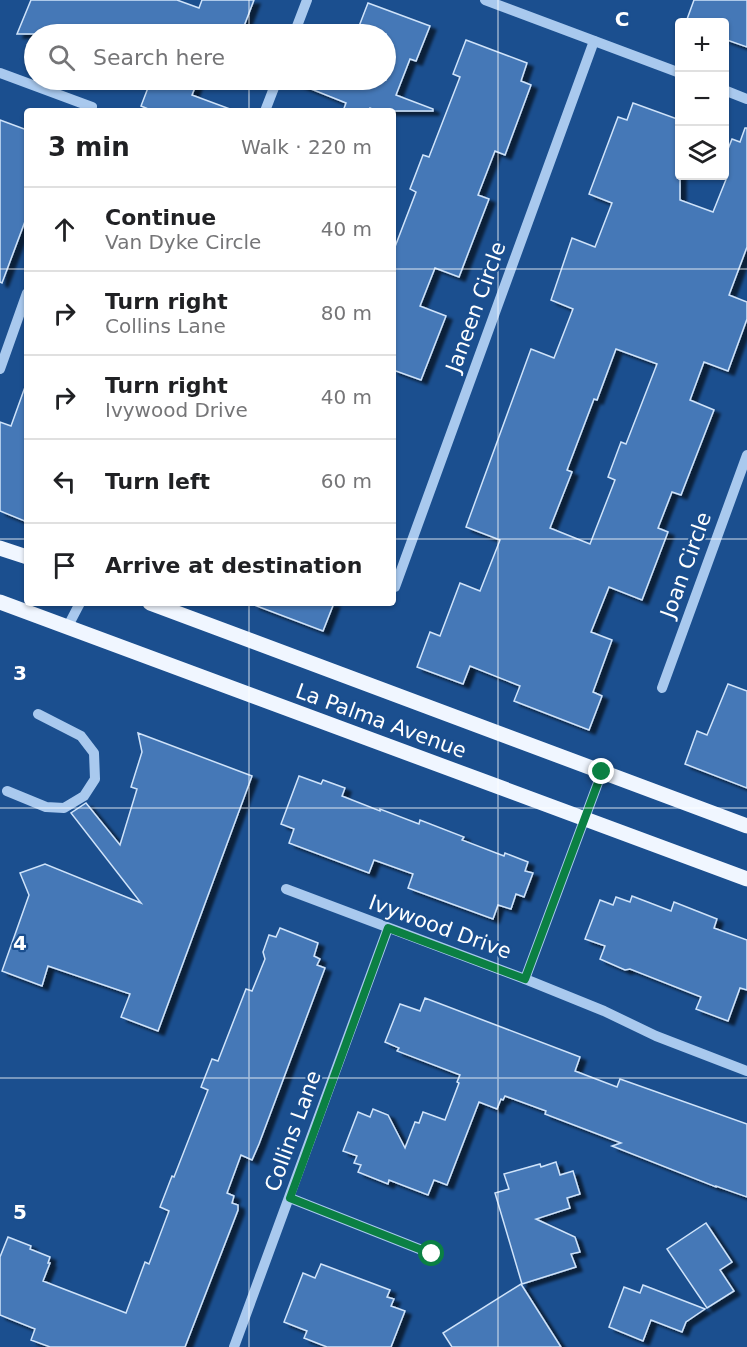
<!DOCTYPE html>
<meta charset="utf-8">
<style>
:root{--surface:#fff;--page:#f6f6f6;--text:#202124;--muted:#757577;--line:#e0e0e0}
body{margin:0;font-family:"DejaVu Sans",sans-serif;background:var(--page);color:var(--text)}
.controls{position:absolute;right:18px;top:18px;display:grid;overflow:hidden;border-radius:6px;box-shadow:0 2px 4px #0004}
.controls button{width:54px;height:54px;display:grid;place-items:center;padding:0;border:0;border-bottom:2px solid var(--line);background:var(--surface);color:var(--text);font:30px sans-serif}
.stop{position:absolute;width:18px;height:18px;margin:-14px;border:4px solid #0b8043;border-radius:50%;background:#fff}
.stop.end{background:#0b8043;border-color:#fff;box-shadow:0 2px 6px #0008}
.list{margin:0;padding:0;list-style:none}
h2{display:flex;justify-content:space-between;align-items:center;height:78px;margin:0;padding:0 24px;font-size:26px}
h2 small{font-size:20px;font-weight:400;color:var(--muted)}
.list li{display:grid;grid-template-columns:39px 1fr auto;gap:18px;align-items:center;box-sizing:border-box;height:84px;padding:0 24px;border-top:2px solid var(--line)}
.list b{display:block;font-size:22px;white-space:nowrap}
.list p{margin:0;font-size:20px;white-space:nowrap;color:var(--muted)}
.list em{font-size:20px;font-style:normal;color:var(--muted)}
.icon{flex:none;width:33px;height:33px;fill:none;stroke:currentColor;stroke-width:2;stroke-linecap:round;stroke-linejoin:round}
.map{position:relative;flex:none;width:747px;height:1347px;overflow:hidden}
.search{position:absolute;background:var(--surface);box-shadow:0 2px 4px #0004;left:24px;top:24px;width:372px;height:66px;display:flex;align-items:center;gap:15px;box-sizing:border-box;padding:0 21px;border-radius:33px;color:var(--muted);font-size:22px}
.panel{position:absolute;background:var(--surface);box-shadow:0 2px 4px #0004;left:24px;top:108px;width:372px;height:498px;border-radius:6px}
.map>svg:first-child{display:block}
</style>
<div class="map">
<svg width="747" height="1347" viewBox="0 0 747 1347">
<defs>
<filter id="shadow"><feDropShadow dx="6" dy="4" stdDeviation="1.5" flood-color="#0009"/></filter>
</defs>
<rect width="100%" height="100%" fill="#1b4f8f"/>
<g fill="#4478b7" stroke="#cfe3fa" stroke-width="1.5" fill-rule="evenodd" filter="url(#shadow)">
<path d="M31 0H177L199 8 202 0H254L241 34H139L116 26 113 34H17Z"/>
<path d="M694 0H747V47L724 39V22H686Z"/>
<path d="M368 3 430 26 416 61 410 59 396 95 433 109V111H377L370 108 369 111H343L346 103 291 81V80H386V34H356Z"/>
<path d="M466 40 527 63 521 81 531 85 505 155 495 151 478 195 489 199 459 277 435 268 420 306 446 316 421 380 393 370V252L416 192 410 189 423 155 429 157 460 77 453 74Z"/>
<path d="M151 80H198L192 95 230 109V111H153L141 106Z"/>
<path d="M633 103 680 120V200L713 212 727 177 724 176V159L732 139 740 142 745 128H747V247L729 295 747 302V319L728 371 704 362 690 400 714 410 681 495 672 492 658 528 668 532 642 600 609 587 591 632 612 640 593 692 602 696 589 730 514 701 520 686 470 666 463 684 417 667 430 632 440 636 460 583 480 591 500 540 466 527 531 349 554 358 573 309 551 300 572 238 595 247 612 203 589 194 618 117 627 120ZM616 349 657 364 626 444 621 442 608 477 615 480 590 544 550 528 572 472 567 470 594 399 597 400Z"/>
<path d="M0 120 27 130V216L2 283 0 282Z"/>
<path d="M25 387 27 388V522L0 511V422L11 426Z"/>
<path d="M254 603H334L323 631 254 605Z"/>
<path d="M728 684 747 691V788L685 764 697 731 707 735Z"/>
<path d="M138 733 252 776 158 1031 121 1017 130 994 48 966 42 986 2 971 29 895 20 873 45 864 141 903 71 813 86 803 120 845 137 789 131 787 142 752Z"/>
<path d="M299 776 321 784 323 780 345 788 342 796 380 811V809L419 824 420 820 464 837 462 840 504 856 505 853 528 862 525 871 533 873 524 897 516 894 511 909 498 905 493 919 408 888 413 874 374 860 369 873 289 843 294 829 281 824Z"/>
<path d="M632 896 671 911 674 902 717 919 714 928 747 940V990L740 988 728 1021 696 1009 701 997 630 969 625 970 600 959 605 946 585 939 600 900 613 905 616 897 630 902Z"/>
<path d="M280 928 318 943 314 956 320 959 317 965 325 968 259 1144 252 1160 241 1155 227 1193 234 1196 232 1203 238 1205V1210L185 1347H50L31 1340 35 1329 0 1315V1257L8 1237 31 1246 30 1249 50 1257 48 1263H50L43 1281 126 1313 145 1262 149 1264 169 1211 160 1207 172 1176 174 1177 208 1090 201 1087 212 1059 218 1061 246 989 252 991 265 959 263 952 269 935 276 937Z"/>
<path d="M425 998 580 1057 575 1071 617 1087 620 1079 747 1124V1197L716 1186V1187L612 1146 621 1143 545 1114 546 1111 505 1096 503 1100 501 1099 497 1109 479 1102 447 1185 434 1180 428 1195 389 1180 388 1184 358 1172 361 1165 354 1163 357 1156 343 1151 358 1112 370 1117 373 1109 388 1115 405 1148 415 1122 419 1123 423 1112 445 1120 459 1083 457 1082 460 1075 397 1051 399 1048 385 1042 400 1004 420 1011Z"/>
<path d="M556 1162 560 1175 573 1171 580 1194 567 1198 570 1208 536 1219 575 1237 580 1252 571 1254 576 1267 522 1284 495 1193 509 1189 504 1174 540 1164 541 1167Z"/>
<path d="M706 1223 732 1262 720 1270 734 1291 707 1308 667 1249Z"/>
<path d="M321 1264 390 1290 387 1297 394 1299 391 1306 405 1311 391 1347H327L304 1338 307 1331 284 1322 303 1273 315 1278Z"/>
<path d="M521 1284 561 1347H452L443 1333Z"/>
<path d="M643 1285 705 1309 686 1322 682 1332 651 1320 643 1341 609 1327 624 1287 640 1293Z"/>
</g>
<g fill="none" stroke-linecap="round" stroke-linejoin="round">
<g stroke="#a9c9ee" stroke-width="10">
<path d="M485 0 680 73"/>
<path d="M294 34 307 0"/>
<path d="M0 73 92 107 91 111"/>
<path d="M724 90 747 99"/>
<path d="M265 111 277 80"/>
<path d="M0 369 27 293"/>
<path d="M395 587 594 41"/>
<path d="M68 626 80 603"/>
<path d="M662 688 747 455"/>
<path d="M7 791 46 807 64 808 84 796 95 779 94 753 81 736 38 714"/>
<path d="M286 889 525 979 604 1011 656 1036 747 1071"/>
<path d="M525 979 602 772"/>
<path d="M290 1198 432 1254"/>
<path d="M234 1347 388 928"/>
</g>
<g stroke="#f0f6ff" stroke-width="15">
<path d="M0 548 27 557"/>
<path d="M0 602 747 879"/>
<path d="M150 603 747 826"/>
</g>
</g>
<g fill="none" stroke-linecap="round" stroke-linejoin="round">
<path stroke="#0b8043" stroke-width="8" d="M432 1254 290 1198 388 928 525 979 602 772"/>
</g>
<path fill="none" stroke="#fff" stroke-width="1.5" stroke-opacity="0.55" d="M249 0V34M498 0V1347M249 80V111M0 269H27M393 269H747M0 539H27M393 539H747M249 603V1347M0 808H747M0 1078H747"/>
<g text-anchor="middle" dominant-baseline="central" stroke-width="4.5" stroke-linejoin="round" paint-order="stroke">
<g font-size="21" fill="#fff" stroke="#1b4f8f">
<text transform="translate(476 307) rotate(-70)">Janeen Circle</text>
<text transform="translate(686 565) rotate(-70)">Joan Circle</text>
<text transform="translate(381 721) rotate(20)">La Palma Avenue</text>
<text transform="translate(440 927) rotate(20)">Ivywood Drive</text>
<text transform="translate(293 1131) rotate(-70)">Collins Lane</text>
</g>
</g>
<g font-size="20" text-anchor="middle" font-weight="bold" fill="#fff" stroke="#1b4f8f" stroke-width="4.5" stroke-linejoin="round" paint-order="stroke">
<text x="622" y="26">C</text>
<text x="20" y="680">3</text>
<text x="20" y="950">4</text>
<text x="20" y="1219">5</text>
</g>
</svg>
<div class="controls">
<button>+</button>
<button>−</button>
<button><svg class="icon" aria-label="layers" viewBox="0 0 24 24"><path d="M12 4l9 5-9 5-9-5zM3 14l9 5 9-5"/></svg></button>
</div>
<div class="stop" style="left:432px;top:1254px"></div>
<div class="stop end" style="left:602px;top:772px"></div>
<div class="search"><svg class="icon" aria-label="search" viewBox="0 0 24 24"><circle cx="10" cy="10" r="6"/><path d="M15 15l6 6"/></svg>Search here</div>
<section class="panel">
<h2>3 min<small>Walk · 220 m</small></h2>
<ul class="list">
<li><svg class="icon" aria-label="ahead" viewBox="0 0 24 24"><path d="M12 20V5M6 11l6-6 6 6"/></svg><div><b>Continue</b><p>Van Dyke Circle</p></div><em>40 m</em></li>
<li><svg class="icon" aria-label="right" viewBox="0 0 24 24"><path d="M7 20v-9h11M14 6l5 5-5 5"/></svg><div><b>Turn right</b><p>Collins Lane</p></div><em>80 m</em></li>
<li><svg class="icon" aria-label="right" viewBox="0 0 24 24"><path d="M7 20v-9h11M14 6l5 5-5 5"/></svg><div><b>Turn right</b><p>Ivywood Drive</p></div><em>40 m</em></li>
<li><svg class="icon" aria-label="left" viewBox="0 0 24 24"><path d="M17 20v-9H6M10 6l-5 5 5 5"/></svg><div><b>Turn left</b></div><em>60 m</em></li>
<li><svg class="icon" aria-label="arrive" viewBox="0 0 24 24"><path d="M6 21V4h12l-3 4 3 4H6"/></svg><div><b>Arrive at destination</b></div></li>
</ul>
</section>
</div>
